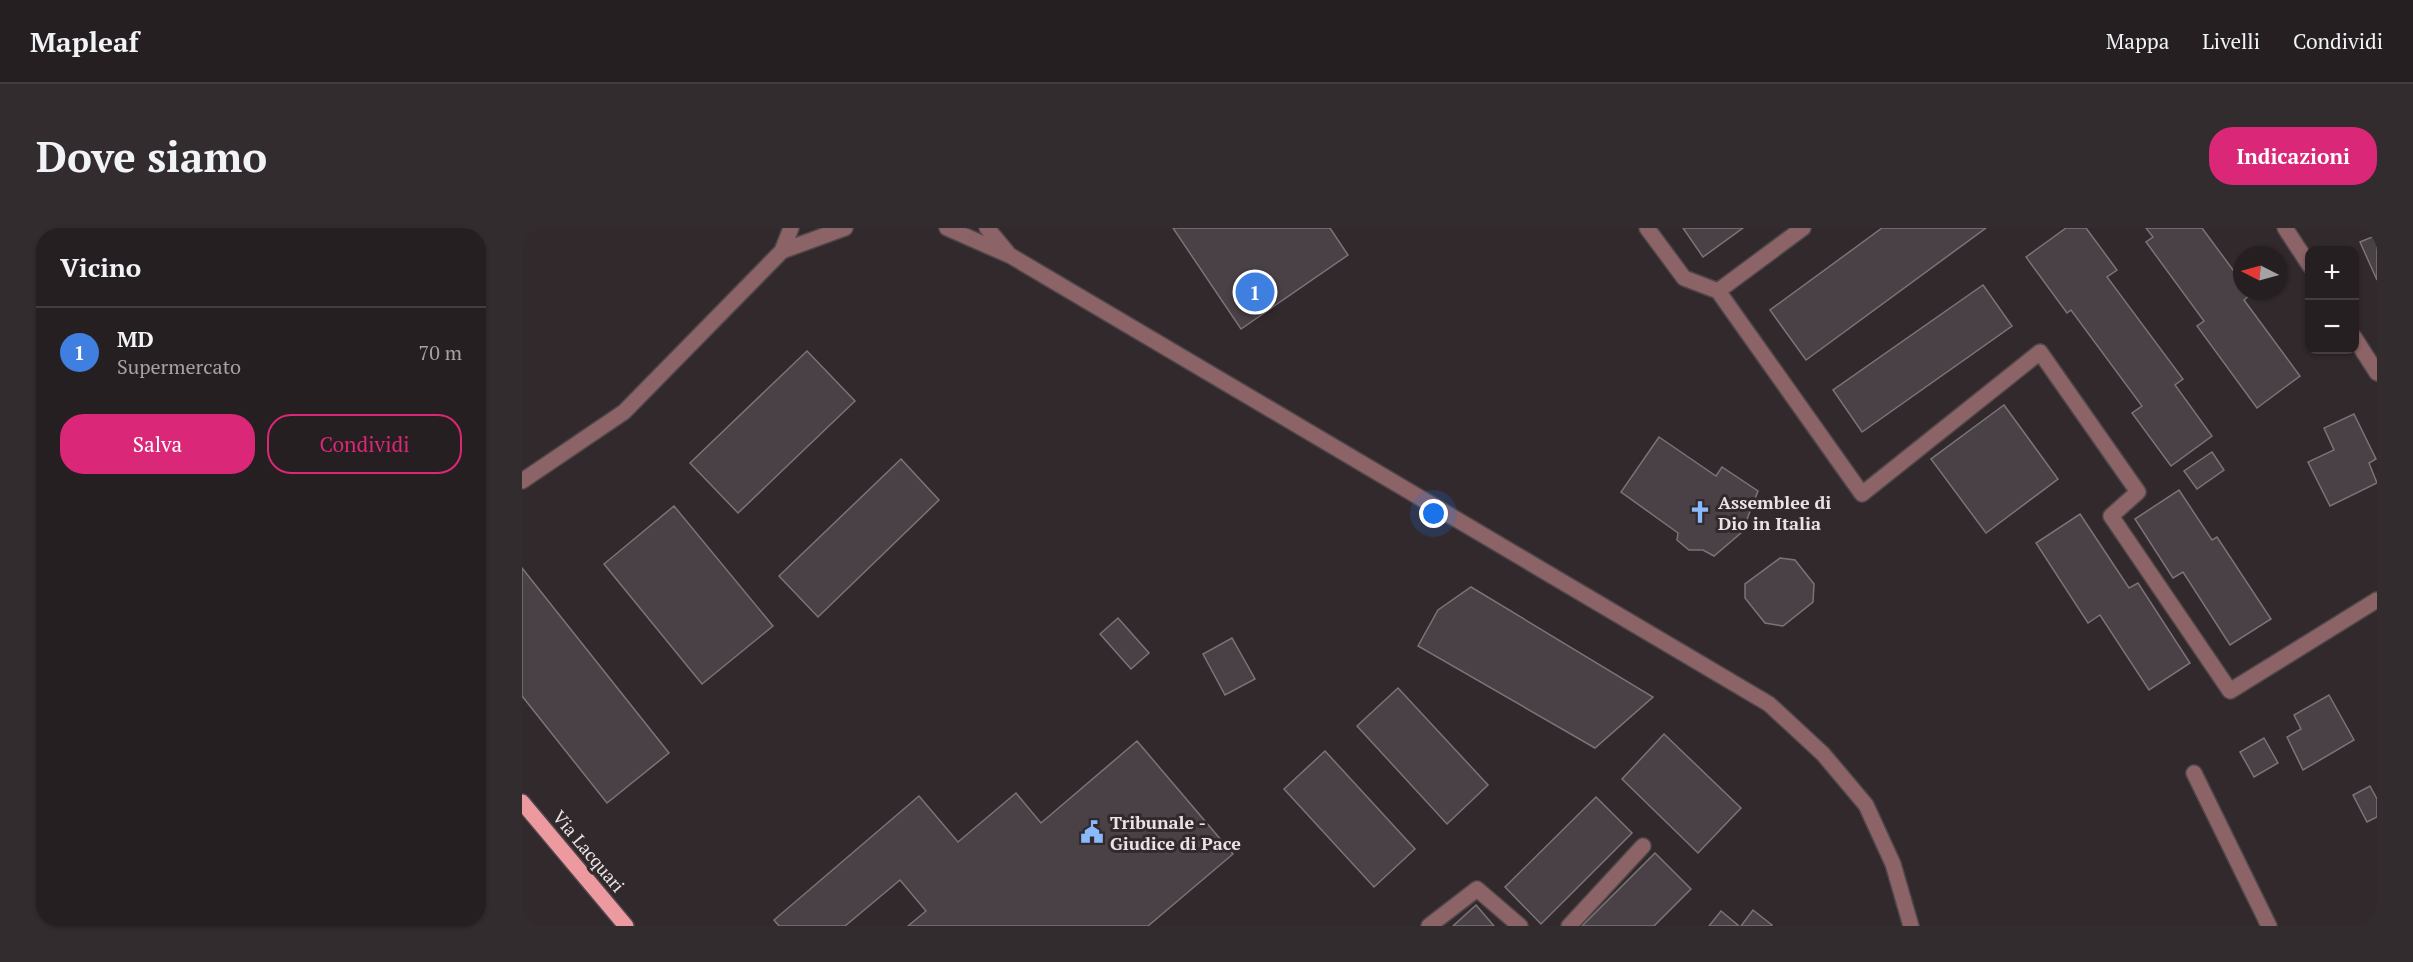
<!DOCTYPE html>
<html lang="it">
<meta charset="utf-8">
<style>
:root{--surface:#261f21;--page:#322c2e;--text:#f1f3f6;--muted:#a4a2a5;--line:#423d3f;--accent:#db2777}
body{margin:0;font-family:"PT Serif",serif;background:var(--page);color:var(--text)}
.controls{position:absolute;right:18px;top:18px;display:grid;overflow:hidden;border-radius:12px;box-shadow:0 2px 4px #0004}
.controls button{width:54px;height:54px;display:grid;place-items:center;padding:0;border:0;border-bottom:2px solid var(--line);background:var(--surface);color:var(--text);font:30px sans-serif}
.compass{position:absolute;left:1711px;top:18px;width:54px;height:54px;border-radius:50%;background:var(--surface);box-shadow:0 2px 4px #0004;rotate:276deg}
.you{position:absolute;left:912px;top:286px;width:21px;height:21px;margin:-15px;border:4px solid #fff;border-radius:50%;background:#1a73e8;box-shadow:0 0 0 9px #1a73e833}
.badge{display:grid;place-items:center;width:39px;height:39px;border-radius:50%;background:var(--accent);color:#fff;font-size:20px;font-weight:700}
.pin{position:absolute;translate:-50% -50%;border:3px solid #fff;box-shadow:0 2px 6px #0006}
.list{margin:0;padding:0;list-style:none}
h2{display:flex;justify-content:space-between;align-items:center;height:78px;margin:0;padding:0 24px;font-size:26px}
h2 small{font-size:20px;font-weight:400;color:var(--muted)}
.list li{display:grid;grid-template-columns:39px 1fr auto;gap:18px;align-items:center;box-sizing:border-box;height:90px;padding:0 24px;border-top:2px solid var(--line)}
.list b{display:block;font-size:22px;white-space:nowrap}
.list p{margin:0;font-size:20px;white-space:nowrap;color:var(--muted)}
.list em{font-size:20px;font-style:normal;color:var(--muted)}
.actions{display:flex;gap:12px;padding:18px 24px}
.actions a{flex:1;padding:14px 0;border:2px solid var(--accent);border-radius:24px;text-align:center;font-size:21px;color:var(--accent)}
.actions .main{background:var(--accent);color:#fff}
.map{position:relative;flex:none;width:1855px;height:698px;overflow:hidden;border-radius:24px}
header{display:flex;align-items:center;gap:36px;box-sizing:border-box;height:84px;padding:0 30px;background:var(--surface);border-bottom:2px solid var(--line)}
header strong{font-size:28px}
nav{display:flex;gap:33px;margin-inline-start:auto;font-size:21px}
.intro{display:flex;align-items:center;justify-content:space-between;box-sizing:border-box;height:144px;padding:0 36px}
h1{margin:0;font-size:42px}
.button{padding:15px 27px;border-radius:24px;background:var(--accent);color:#fff;font-size:21px;font-weight:700}
main{display:flex;gap:36px;padding:0 36px}
aside{flex:1;background:var(--surface);border-radius:24px;box-shadow:0 2px 4px #0004}
.map>svg:first-child{display:block}
</style>
<header>
<strong>Mapleaf</strong>
<nav><a>Mappa</a><a>Livelli</a><a>Condividi</a></nav>
</header>
<div class="intro"><h1>Dove siamo</h1><a class="button">Indicazioni</a></div>
<main>
<aside>
<h2>Vicino<small></small></h2>
<ul class="list">
<li><span class="badge" style="background:#3f7fe0">1</span><div><b>MD</b><p>Supermercato</p></div><em>70 m</em></li>
</ul>
<div class="actions"><a class="main">Salva</a><a>Condividi</a></div>
</aside>
<div class="map">
<svg width="1855" height="698" viewBox="0 0 1855 698">
<rect width="100%" height="100%" fill="#32292c"/>
<g fill="#494146" stroke="#7c7379" stroke-width="1.5">
<path d="M651 0H808L826 27 719 101Z"/>
<path d="M1161 0H1221L1181 29Z"/>
<path d="M1360 0H1464L1284 132 1248 82Z"/>
<path d="M1544 0H1564L1595 42 1585 49 1661 151 1653 157 1690 208 1649 238 1610 185 1620 178 1549 82 1545 85 1504 29Z"/>
<path d="M1624 0H1680L1720 54V63H1727L1729 66 1722 72 1778 148 1735 180 1675 98 1682 93 1624 14 1631 9Z"/>
<path d="M1855 7V52L1838 14Z"/>
<path d="M1461 57 1490 98 1340 204 1311 162Z"/>
<path d="M285 123 333 173 216 285 168 235Z"/>
<path d="M1482 177 1536 251 1464 305 1409 231Z"/>
<path d="M1832 186 1854 231 1847 235 1855 255 1808 278 1786 234 1812 222 1802 200Z"/>
<path d="M1137 209 1194 248 1200 239 1236 263 1220 304 1192 328 1181 322H1167L1155 312 1156 305 1099 264Z"/>
<path d="M1690 224 1702 242 1675 261 1662 243Z"/>
<path d="M379 231 417 272 296 389 257 348Z"/>
<path d="M1657 262 1690 312 1695 309 1749 391 1708 417 1661 344 1651 350 1613 291Z"/>
<path d="M152 278 251 398 180 456 82 336Z"/>
<path d="M1558 286 1607 360 1616 355 1668 435 1627 462 1578 387 1566 395 1514 315Z"/>
<path d="M1258 330 1273 332 1292 356 1291 374 1261 398 1243 395 1223 370V356Z"/>
<path d="M0 340 147 525 85 575 0 468Z"/>
<path d="M949 359 1131 469 1073 520 896 418 916 382Z"/>
<path d="M596 390 627 425 609 441 578 406Z"/>
<path d="M710 410 733 451 703 467 681 426Z"/>
<path d="M876 460 966 557 925 596 835 498Z"/>
<path d="M1807 467 1832 512 1781 542 1765 509 1779 501 1772 487Z"/>
<path d="M1142 506 1219 580 1176 625 1100 551Z"/>
<path d="M1742 510 1756 535 1732 549 1718 524Z"/>
<path d="M615 513 711 626 626 698H386L404 683 378 652 323 698H257L252 692 397 568 436 614 494 565 519 595Z"/>
<path d="M803 523 893 621 852 659 762 561Z"/>
<path d="M1848 558 1855 571V589L1845 594 1831 567Z"/>
<path d="M1074 569 1110 605 1019 696 983 659Z"/>
<path d="M1133 625 1169 661 1132 698H1060Z"/>
<path d="M954 677 972 698H931Z"/>
<path d="M1231 682 1250 697 1249 698H1219Z"/>
<path d="M1199 683 1217 698H1187Z"/>
</g>
<g fill="none" stroke-linecap="round" stroke-linejoin="round">
<g stroke="#4f474a" stroke-width="18">
<g id="minor">
<path d="M425 0 489 28 1247 476 1301 526 1344 577 1371 636 1389 698"/>
<path d="M465 0 485 24"/>
<path d="M1125 0 1162 50 1196 63 1340 266 1518 124 1616 264 1589 288 1708 463 1855 372"/>
<path d="M1763 0 1788 38"/>
<path d="M260 23 323 0"/>
<path d="M1196 63 1281 0"/>
<path d="M1832 109 1855 145"/>
<path d="M0 253 102 184 260 23 269 0"/>
<path d="M1672 545 1747 698"/>
<path d="M907 698 955 661 998 698"/>
<path d="M1047 698 1121 618"/>
</g>
</g>
<g stroke="#4f474a" stroke-width="18">
<path id="major" d="M0 574 104 698"/>
</g>
<use href="#minor" stroke="#8c6366" stroke-width="15"/>
<use href="#major" stroke="#ec999f" stroke-width="15"/>
</g>
<defs>
<g id="church-bare" transform="scale(1.8)"><path d="M-1.2-6h2.4v3.5h3.3v2.4h-3.3V6h-2.4V-.1h-3.3v-2.4h3.3Z" fill="#8abafc" stroke="#32292c" stroke-width="2.5" paint-order="stroke"/></g>
<g id="civic-bare" transform="scale(1.8)"><path d="M-.6-6.5H3V-4.5H.6V-3L4-1V1h2V6H-6V1h2V-1L-.6-3ZM-1.2 2.5V6h2.4V2.5Z" fill="#8abafc" stroke="#32292c" stroke-width="2.5" paint-order="stroke"/></g>
</defs>
<g fill-rule="evenodd">
<use href="#church-bare" x="1178" y="284"/>
<use href="#civic-bare" x="570" y="604"/>
</g>
<g text-anchor="middle" dominant-baseline="central" stroke-width="6" stroke-linejoin="round" paint-order="stroke">
<g font-size="18" font-weight="bold" fill="#eae3e5" stroke="#32292c" text-anchor="start">
<text x="1196" y="274">Assemblee di<tspan x="1196" dy="21">Dio in Italia</tspan></text>
<text x="588" y="594">Tribunale -<tspan x="588" dy="21">Giudice di Pace</tspan></text>
</g>
<g font-size="18" fill="#eae3e5" stroke="#32292c">
<text transform="translate(67 623) rotate(50)">Via Lacquari</text>
</g>
</g>
</svg>
<div class="controls">
<button>+</button>
<button>−</button>
</div>
<svg class="compass" viewBox="-18 -18 36 36"><path d="M0-13l5 13h-10z" fill="#e53935"/><path d="M0 13l5-13h-10z" fill="#a4a2a5"/></svg>
<div class="you"></div>
<div class="pin badge" style="left:733px;top:64px;background:#3f7fe0">1</div>
</div>
</main>
